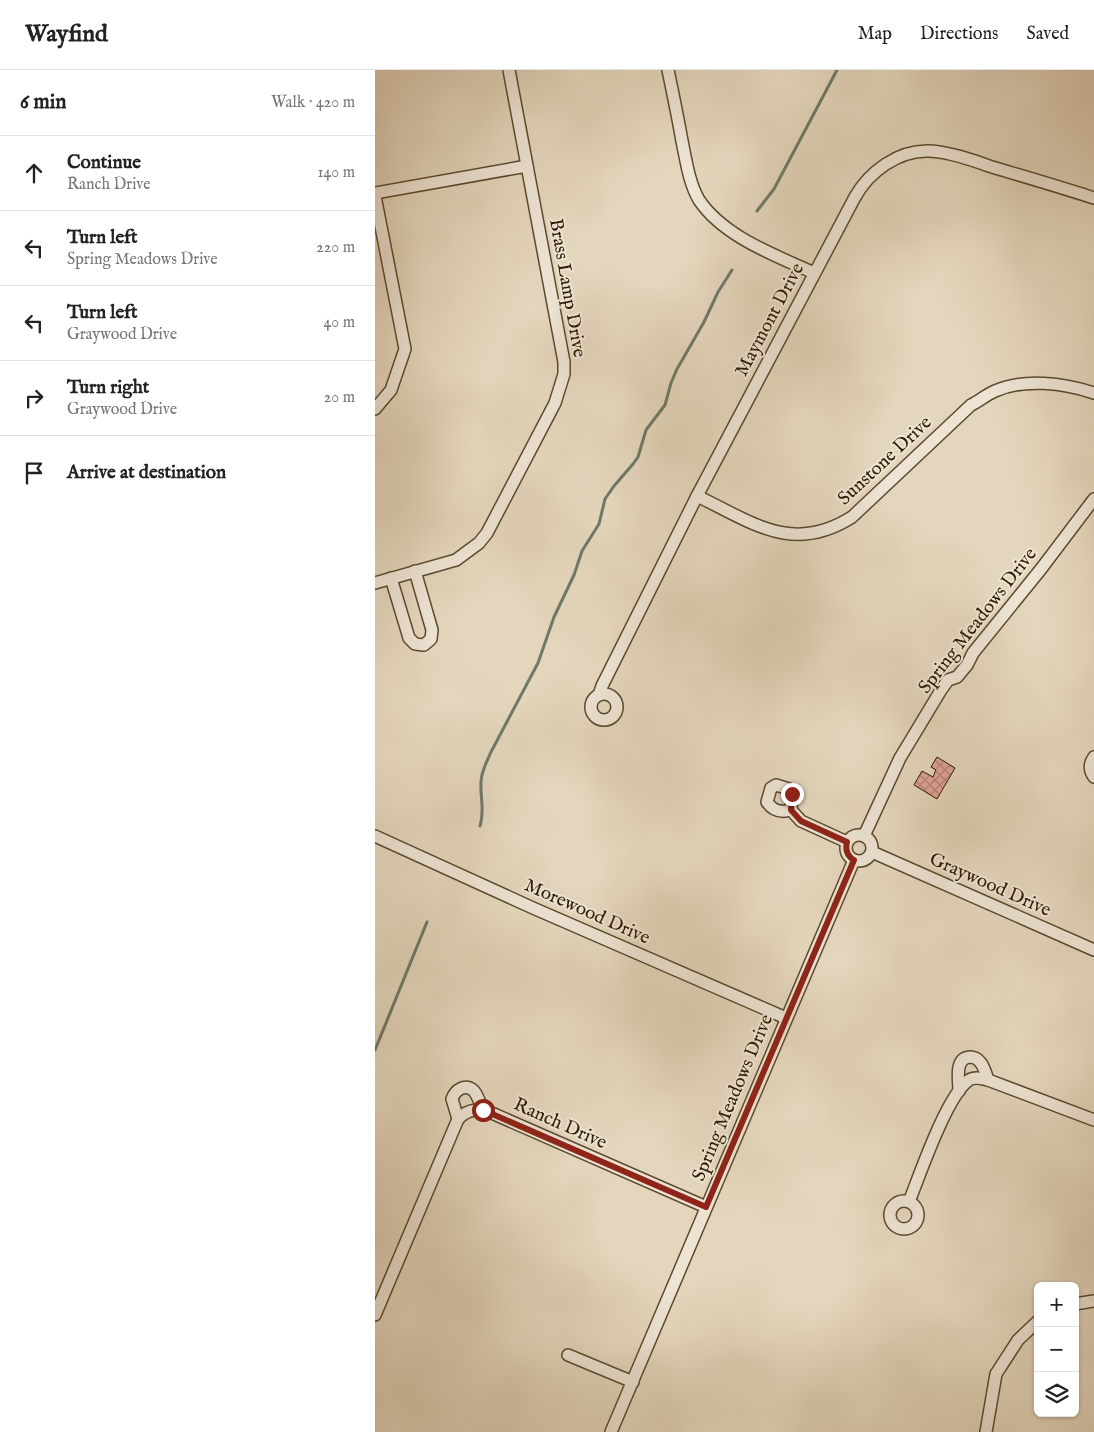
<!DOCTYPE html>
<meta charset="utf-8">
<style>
:root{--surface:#fff;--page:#f2f2f2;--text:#222;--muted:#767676;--line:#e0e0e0}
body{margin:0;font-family:"IM FELL English",serif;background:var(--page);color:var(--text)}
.controls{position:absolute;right:15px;bottom:15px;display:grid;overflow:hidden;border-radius:8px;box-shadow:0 1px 4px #0004}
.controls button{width:45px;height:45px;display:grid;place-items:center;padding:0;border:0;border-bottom:1px solid var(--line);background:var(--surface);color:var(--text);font:25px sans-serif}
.stop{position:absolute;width:15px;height:15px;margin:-11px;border:4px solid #8f2418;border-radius:50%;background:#fff}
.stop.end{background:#8f2418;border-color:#fff;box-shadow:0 1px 5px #0008}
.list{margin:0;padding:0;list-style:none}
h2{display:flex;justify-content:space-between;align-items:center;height:65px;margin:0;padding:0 20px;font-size:21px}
h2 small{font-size:16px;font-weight:400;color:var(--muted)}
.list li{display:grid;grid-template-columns:32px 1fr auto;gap:15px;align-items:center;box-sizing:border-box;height:75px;padding:0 20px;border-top:1px solid var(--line)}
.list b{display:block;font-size:19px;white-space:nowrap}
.list p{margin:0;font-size:16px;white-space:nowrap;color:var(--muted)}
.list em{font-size:16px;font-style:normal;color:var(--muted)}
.icon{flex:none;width:28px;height:28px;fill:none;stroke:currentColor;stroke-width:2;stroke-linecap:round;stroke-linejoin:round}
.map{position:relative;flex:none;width:719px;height:1362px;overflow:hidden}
header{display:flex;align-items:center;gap:30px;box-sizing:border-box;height:70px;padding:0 25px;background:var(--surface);border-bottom:1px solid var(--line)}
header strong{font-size:24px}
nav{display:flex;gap:28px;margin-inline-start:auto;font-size:18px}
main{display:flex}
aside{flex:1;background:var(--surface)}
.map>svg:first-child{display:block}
</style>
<header>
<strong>Wayfind</strong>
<nav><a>Map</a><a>Directions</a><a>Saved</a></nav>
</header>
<main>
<aside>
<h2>6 min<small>Walk · 420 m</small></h2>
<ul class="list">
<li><svg class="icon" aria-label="ahead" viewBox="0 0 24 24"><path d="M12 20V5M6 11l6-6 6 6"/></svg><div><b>Continue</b><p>Ranch Drive</p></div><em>140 m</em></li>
<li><svg class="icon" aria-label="left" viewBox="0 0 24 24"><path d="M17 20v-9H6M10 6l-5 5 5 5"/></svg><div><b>Turn left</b><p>Spring Meadows Drive</p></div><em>220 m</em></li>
<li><svg class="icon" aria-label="left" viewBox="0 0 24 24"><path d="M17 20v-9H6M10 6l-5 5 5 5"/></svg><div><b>Turn left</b><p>Graywood Drive</p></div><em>40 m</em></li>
<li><svg class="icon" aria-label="right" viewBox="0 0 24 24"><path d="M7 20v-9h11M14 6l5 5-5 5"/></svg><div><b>Turn right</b><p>Graywood Drive</p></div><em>20 m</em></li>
<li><svg class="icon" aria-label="arrive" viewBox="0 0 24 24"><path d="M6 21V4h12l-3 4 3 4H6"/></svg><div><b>Arrive at destination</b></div></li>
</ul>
</aside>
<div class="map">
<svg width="719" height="1362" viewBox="0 0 719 1362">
<defs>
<pattern id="building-cross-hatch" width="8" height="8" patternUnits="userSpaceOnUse" patternTransform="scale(1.25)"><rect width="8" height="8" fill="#dfa297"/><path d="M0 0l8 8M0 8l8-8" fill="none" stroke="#b58379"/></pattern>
</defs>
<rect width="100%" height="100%" fill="#e4d6bd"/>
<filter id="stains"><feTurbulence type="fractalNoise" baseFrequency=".004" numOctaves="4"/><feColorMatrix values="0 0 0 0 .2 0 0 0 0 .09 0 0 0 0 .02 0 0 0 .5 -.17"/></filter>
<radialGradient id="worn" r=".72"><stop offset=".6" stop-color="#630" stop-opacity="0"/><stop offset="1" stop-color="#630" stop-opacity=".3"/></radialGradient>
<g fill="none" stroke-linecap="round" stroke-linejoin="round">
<g stroke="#6d7a68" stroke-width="3">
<path d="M382 141 399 119 462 0"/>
<path d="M105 756C110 739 105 728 106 712 106 702 112 691 116 682L163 593 179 547 199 505 207 481 224 454 230 429 239 416 258 394 263 387 271 360 290 335 296 313 302 299 329 252 343 222 357 200"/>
<path d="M0 980 52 852"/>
</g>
</g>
<path fill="url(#building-cross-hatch)" stroke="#2f1b00" d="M562 687 580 698 562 729 539 715 547 701 558 707 561 700 556 697Z"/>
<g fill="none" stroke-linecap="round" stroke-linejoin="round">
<g stroke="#5c4a2f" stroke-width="14">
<g id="minor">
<path d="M293 0C298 24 303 48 307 71 311 90 314 113 324 130 349 167 400 185 439 203"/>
<path d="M0 123 152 96"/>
<path d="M0 126 30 279 16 320 0 339"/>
<path d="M322 426C377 452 417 485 477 447L596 335C604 331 611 325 620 321 649 308 689 313 719 323"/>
<path d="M16 508 34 568 40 574 49 575 56 569 57 560 40 501"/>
<path d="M0 513 81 490 104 473 112 463 180 333 189 304V292L134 0"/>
<circle cx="229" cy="637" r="13"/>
<path d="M224 625 227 616 322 426 480 127C494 102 523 80 554 81 575 82 597 90 617 97 651 107 685 117 719 128"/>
<path d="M719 687C714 694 714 700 719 707"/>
<path d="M416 740 417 724 414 719 401 715 396 718 392 732C398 741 405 743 416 740L426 751 472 772"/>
<circle cx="484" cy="778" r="13"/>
<path d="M0 766 158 838 411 948"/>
<path d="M489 766 525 688 566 620 573 610 582 607 592 595 598 583 666 499 719 429"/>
<path d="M497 782 719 880"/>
<path d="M584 1021C584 1010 579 988 595 987 599 987 602 988 605 992 609 996 611 1004 613 1010"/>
<path d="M83 1049 77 1029C80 1020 90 1013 99 1021 103 1026 105 1034 108 1039"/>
<circle cx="529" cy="1145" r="14"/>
<path d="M534 1132C545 1104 572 1025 594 1010 600 1006 607 1009 613 1010L719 1050"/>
<path d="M700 1234 719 1231"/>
<path d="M0 1245 83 1049C94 1038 105 1038 119 1044L331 1137"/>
<path d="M193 1285 258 1312"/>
<path d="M236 1362 479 790"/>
<path d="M611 1362 621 1304 643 1270 663 1251"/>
</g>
</g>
<use href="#minor" stroke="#ede4d4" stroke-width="11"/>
</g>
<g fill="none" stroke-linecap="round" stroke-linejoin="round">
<path stroke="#8f2418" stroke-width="6" d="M108 1040 331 1137 479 790C472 786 470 780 472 772L426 751 416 740 417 724"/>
</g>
<g text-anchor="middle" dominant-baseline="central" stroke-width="4" stroke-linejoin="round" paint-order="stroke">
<g font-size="19" fill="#2f1b00" stroke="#ede4d4">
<text transform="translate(192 218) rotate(80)">Brass Lamp Drive</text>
<text transform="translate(395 250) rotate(-62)">Maymont Drive</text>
<text transform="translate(510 391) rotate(-43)">Sunstone Drive</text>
<text transform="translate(603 551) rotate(-52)">Spring Meadows Drive</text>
<text transform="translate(615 815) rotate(24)">Graywood Drive</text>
<text transform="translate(212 842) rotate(24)">Morewood Drive</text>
<text transform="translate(358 1028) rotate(-67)">Spring Meadows Drive</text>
<text transform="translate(185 1054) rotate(24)">Ranch Drive</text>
</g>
</g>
<rect width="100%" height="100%" filter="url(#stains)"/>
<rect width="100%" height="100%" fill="url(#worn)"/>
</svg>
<div class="controls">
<button>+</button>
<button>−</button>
<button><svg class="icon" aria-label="layers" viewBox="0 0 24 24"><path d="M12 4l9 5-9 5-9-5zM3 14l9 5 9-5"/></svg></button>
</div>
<div class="stop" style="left:108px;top:1040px"></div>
<div class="stop end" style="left:417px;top:724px"></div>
</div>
</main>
